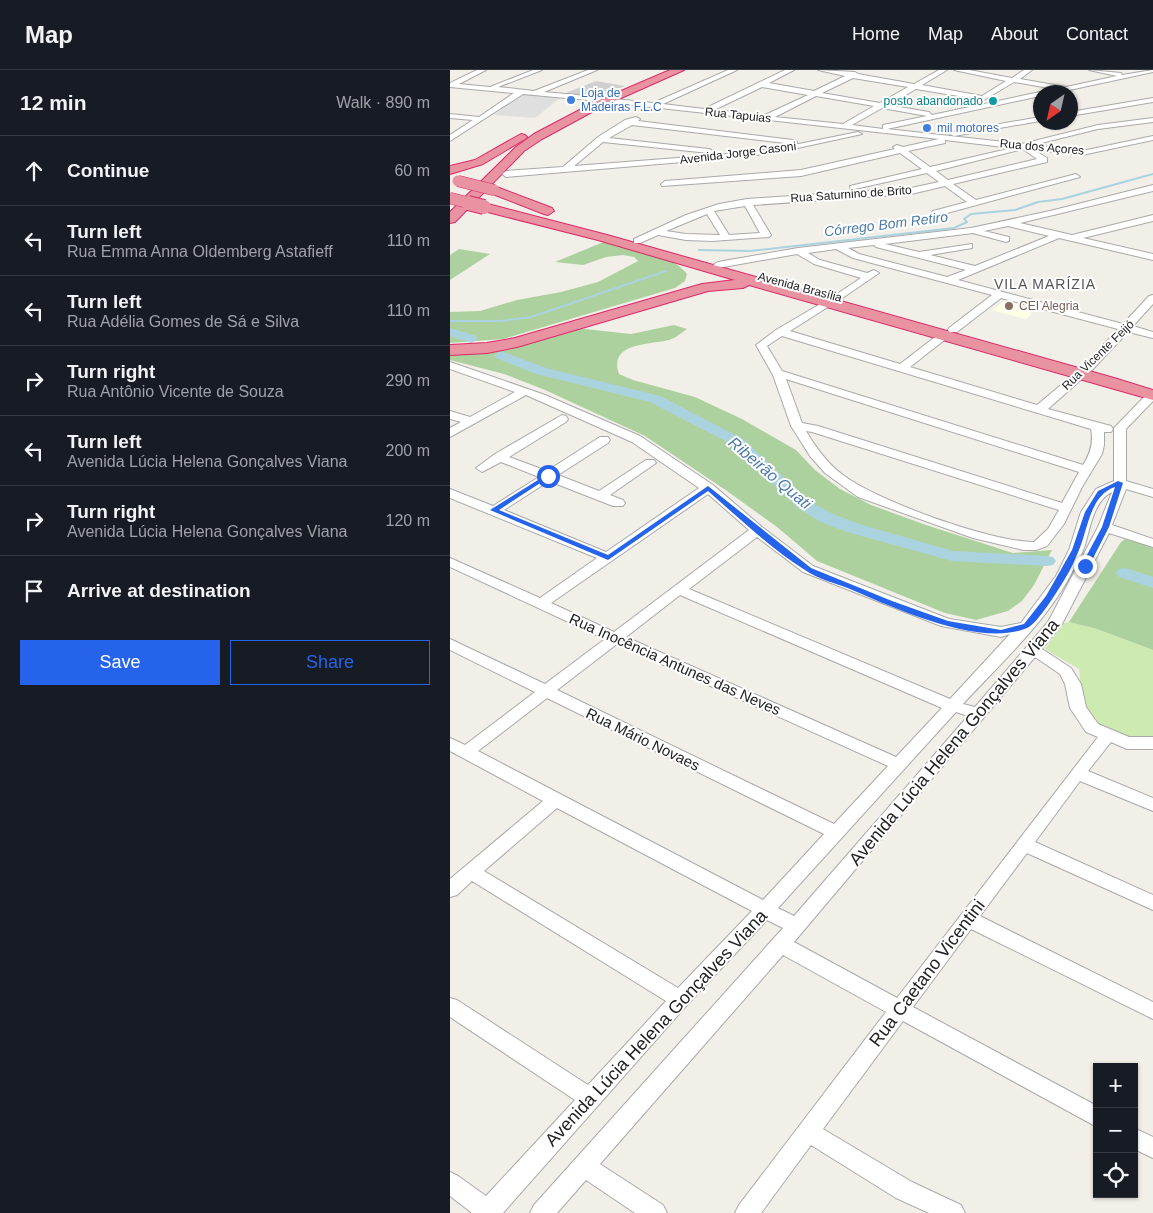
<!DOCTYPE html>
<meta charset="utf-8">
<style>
:root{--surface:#171b24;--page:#242831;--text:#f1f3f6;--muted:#9ea1a6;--line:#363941;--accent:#2563eb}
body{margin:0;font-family:Helvetica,sans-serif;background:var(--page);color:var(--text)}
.controls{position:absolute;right:15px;bottom:15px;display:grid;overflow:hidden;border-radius:0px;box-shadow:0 1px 4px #0004}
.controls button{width:45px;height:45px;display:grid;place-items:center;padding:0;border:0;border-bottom:1px solid var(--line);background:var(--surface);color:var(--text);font:25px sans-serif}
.compass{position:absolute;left:583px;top:15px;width:45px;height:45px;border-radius:50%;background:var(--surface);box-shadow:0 1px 4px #0004;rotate:214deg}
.stop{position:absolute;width:15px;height:15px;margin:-11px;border:4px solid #2563eb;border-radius:50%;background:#fff}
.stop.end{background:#2563eb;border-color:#fff;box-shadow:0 1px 5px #0008}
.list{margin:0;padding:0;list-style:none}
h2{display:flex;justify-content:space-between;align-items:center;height:65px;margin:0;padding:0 20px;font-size:21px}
h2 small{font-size:16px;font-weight:400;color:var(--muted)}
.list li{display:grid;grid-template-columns:32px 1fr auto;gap:15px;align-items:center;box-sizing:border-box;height:70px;padding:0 20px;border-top:1px solid var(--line)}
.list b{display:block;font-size:19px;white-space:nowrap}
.list p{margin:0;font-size:16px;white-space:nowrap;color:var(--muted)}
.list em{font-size:16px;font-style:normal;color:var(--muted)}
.actions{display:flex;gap:10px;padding:15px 20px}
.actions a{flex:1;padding:11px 0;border:1px solid var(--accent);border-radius:0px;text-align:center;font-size:18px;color:var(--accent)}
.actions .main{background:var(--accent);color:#fff}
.icon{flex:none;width:28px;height:28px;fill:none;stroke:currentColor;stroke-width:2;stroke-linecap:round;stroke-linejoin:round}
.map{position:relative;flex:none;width:703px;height:1143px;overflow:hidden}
header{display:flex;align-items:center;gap:30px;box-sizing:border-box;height:70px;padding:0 25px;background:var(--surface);border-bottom:1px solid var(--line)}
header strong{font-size:24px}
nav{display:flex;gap:28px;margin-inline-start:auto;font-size:18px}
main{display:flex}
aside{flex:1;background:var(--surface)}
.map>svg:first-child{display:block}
</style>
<header>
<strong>Map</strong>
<nav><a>Home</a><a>Map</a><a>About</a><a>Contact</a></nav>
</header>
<main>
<aside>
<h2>12 min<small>Walk · 890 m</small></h2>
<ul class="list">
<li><svg class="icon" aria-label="ahead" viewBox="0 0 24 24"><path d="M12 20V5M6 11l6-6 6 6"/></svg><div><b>Continue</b></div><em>60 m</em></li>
<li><svg class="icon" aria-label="left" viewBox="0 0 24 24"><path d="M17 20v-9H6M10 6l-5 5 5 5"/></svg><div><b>Turn left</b><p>Rua Emma Anna Oldemberg Astafieff</p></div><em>110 m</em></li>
<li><svg class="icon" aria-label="left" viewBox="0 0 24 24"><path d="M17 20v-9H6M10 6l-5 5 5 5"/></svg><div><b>Turn left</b><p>Rua Adélia Gomes de Sá e Silva</p></div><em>110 m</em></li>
<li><svg class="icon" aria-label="right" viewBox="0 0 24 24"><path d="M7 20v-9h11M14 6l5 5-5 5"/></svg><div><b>Turn right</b><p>Rua Antônio Vicente de Souza</p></div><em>290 m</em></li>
<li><svg class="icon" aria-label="left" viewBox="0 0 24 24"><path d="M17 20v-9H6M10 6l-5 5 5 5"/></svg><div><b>Turn left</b><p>Avenida Lúcia Helena Gonçalves Viana</p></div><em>200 m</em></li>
<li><svg class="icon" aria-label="right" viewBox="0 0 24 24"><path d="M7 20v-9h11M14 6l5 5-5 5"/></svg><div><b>Turn right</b><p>Avenida Lúcia Helena Gonçalves Viana</p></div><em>120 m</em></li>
<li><svg class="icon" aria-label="arrive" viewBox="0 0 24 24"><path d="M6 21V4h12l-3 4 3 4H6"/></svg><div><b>Arrive at destination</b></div></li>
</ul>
<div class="actions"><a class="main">Save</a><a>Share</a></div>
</aside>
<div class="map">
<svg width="703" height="1143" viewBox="0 0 703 1143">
<rect width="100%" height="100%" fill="#f2efe9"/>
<path fill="#e0dfdf" d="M72 24 110 28 85 48 44 45Z"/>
<path fill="#ffffe5" d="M557 229 575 233 568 239 582 243 576 249 542 240Z"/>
<path fill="#d0d0d0" d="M146 11 175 16 146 28 111 25Z"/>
<path fill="#cdebb0" d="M619 552 647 559 703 580V668C693 668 681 669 671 667 634 658 632 631 629 599L595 579 614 553Z"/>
<g fill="#add19e">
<path d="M156 171C182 178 219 182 237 204L235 211 225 218 53 269 0 273V242L30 241 67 230 111 222 148 212 188 191 184 187 173 185 156 187 133 195 105 192Z"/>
<path d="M9 179 40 184 0 210V185Z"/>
<path d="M224 255 237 259C231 263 226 268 219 270 200 275 158 272 169 304L183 310 245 327 292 349 346 380 365 400 390 419 421 435 476 455 563 483 602 480 584 515 572 531 558 541 526 550 495 543 367 491 327 457 277 421 195 366 95 320 54 304 0 290V283L126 258 181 264Z"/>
<path d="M675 469 683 470 703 478V580L647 559 619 552 671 472Z"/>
</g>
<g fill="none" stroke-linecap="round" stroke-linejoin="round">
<g stroke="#aad3df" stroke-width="2">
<path d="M249 180 300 181 504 158 517 152 514 149 521 144 565 140 588 132 612 129 703 104"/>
<path d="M0 251H51L81 247 216 201"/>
</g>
<g fill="#aad3df" fill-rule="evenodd">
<path d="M0 258 26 266 28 269 21 273 0 266Z"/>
<path d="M51 281 96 298 210 326 293 369 360 432 383 444 409 454 503 481 597 486 603 487 606 491 603 495 597 496 502 491 397 462 371 452 348 438 283 375 200 332 86 304 46 288 44 285Z"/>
<path d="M675 498 703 507V518L669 507 666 503 669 499Z"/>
</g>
<g stroke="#a9a9a9" stroke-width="2">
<g id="minor">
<path d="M27 0H36L9 14 40 17 83 0H92L48 17 84 21 138 0H147L94 22 148 27 152 29 148 31 73 24 0 71V65L23 50 0 48V44L29 47 64 23 0 17V13Z"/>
<path d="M278 0H287L213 34 254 39 335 0H344L319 13 364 21 395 6 368 0 405 2 408 4 464 14 489 0H497L472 15 532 26 556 11 504 0H519L562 8 574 0H582L570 9 616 17 667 6 639 0 671 3 672 5 703 0V2L610 22H604L605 19 564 12 527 34 523 32 527 29 466 19 438 35 479 42 482 45 590 22H593H590V26L437 59 572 74 648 55 703 48V52L648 59 583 75 632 81 703 66V70L632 85 584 80 597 88V92L503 114 526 130 626 104 630 107 486 146 482 143 483 141 517 132 495 116 461 124 303 135 321 165 319 167 262 171 236 170 208 165 190 173H184V169L236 145 269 134 297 129 461 118 489 112 477 103 400 120V116L472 99 450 83 351 106 212 116 211 114 215 111 351 100 445 79 443 77 447 75 453 77 489 69 156 32 152 30 156 28 203 33ZM403 8 458 17 430 33 372 23ZM312 17 358 25 315 45 264 40ZM366 26 424 36 393 54 325 47ZM432 38 477 46 433 55V59L402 55ZM495 70 562 78 480 97 458 81 495 73ZM573 79 587 89 498 110 486 101ZM295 136 310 163 279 165 264 141ZM257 144 270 165 236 164 216 161Z"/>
<path d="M703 28V32L620 46V42Z"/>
<path d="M186 47 190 49 188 51 343 70 347 72 343 74 182 55 159 68 259 79 263 81 259 83 153 72 124 96 292 83 329 78 408 62 412 64 329 82 292 87 56 107 52 104 56 101 113 97 148 67 175 50Z"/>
<path d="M590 47V51L504 66 500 64 504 62Z"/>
<path d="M703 115V121L570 153 622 165 703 145V151L633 168 703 184V190L609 168 508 210 673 254 699 226 703 225V234L683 256 703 262V268L678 262 643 299 598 339 661 356 663 359 661 362H654V375L652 384 632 417 614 454 597 476 586 480H573L523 468 408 427 375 403 360 386 341 356 323 305 306 275 326 260 377 230 381 231V235L340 261 450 294 489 264H497L498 266 497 268 460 297 587 335 635 295 668 259 551 228 507 262H499L498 260 499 258 542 225 403 188 386 179 358 183 370 190 417 203 424 200 429 203 388 231 383 228 384 226 411 208 364 194 347 184 268 198 263 195 268 192 348 178 521 158 600 141ZM558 156 599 166 525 196 480 185 522 178V174L469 182 435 174 523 163 556 172 559 171V167L534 161ZM424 175 426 177 516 200 497 207 409 184 398 178ZM332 266 641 359C644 373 640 384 633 395L332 301 317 276ZM336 309 629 402 612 433 368 356 352 353ZM356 361 362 362 609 440 598 459 584 472C541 472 427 431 393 405 378 394 366 378 356 361Z"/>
<path d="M0 292 95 325 190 366 263 415 312 457 363 496 499 549 551 557 571 553 606 506 619 480 631 442 646 419 664 411V358L699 322 703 321V331L676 359V411L703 419V427L676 419 662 455 703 469V477L659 463 612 554 592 579 621 598 631 614 636 637 648 654 679 667H703V679H677L661 672 638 701 703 728V741L630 711 585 772 703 825V840L577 783 530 846 703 932V949L521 859 463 937 647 1036V1057L453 951 373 1059 462 1112 511 1135 515 1143H479L446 1128 361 1075 311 1143H285L289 1135 436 942 333 885 150 1094 213 1135 217 1143H185L136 1110 107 1143H80L84 1135 333 858 317 850 237 935 53 1143H22L0 1126V1102L8 1106 36 1126 125 1030 0 947V928L7 930 138 1015 216 931 22 811 7 825 0 827V809L93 731 0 681V668L15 675 85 622 0 580V569L95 614 155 569 0 497V488L90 528 147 488 0 428V419L43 436 89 407 51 392 32 402 26 398 45 384 112 345 116 346 118 349 116 352 59 387 97 401 150 367H158L160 370 158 373 108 405 149 421 196 390H204L206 393 160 425 173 430 175 433 173 436H163L99 411 54 440 156 482 249 418 182 372 76 325 0 367V358L11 352 0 349V341L20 347 65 322 0 299ZM662 422 648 457 598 552 525 637 513 634C549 595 599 549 622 502 626 494 631 486 634 478 640 460 643 431 662 422ZM258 424 299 460 164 562 101 533ZM307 467 353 502 491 556 551 567 560 564 500 629 239 519ZM230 525 492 638 446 687 176 567ZM167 574 438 696 384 754 107 620ZM585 587 610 604 615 614 620 638 636 662 648 667 447 928 344 872ZM97 628 374 764 313 830 28 681ZM506 642 518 646 344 846 328 838ZM107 738 302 841 228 918 34 801Z"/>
<path d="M684 1058 703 1067V1088L684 1079Z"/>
</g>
</g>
<g stroke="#dc2a67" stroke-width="2">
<g id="highway">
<path d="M220 0H234L151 37 92 69 74 81 5 152 0 153V142L66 77 84 64 143 33Z"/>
<path d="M71 64 75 65 77 67 75 69 33 94 0 104V96L25 90Z"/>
<path d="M44 116 102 138 104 141 98 145 94 144 40 123 38 120 40 117Z"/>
<path d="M34 133 157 165 664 308 703 320V330L299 215 293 218 258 221 67 277 37 283 0 285V275L37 273 65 268 252 214 285 210 148 170 30 140 28 137Z"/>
</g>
</g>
<use href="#minor" fill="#fff" fill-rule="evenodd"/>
<use href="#highway" fill="#e892a2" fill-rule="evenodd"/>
<g stroke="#dc2a67" stroke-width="12" stroke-linecap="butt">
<g id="highway-bridge-far1">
<path d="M8 111 44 120"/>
<path d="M0 128 23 134"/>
</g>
</g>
<g stroke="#dc2a67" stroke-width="16" stroke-linecap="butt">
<path id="highway-bridge" d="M18 133 34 137"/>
</g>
<use href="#highway-bridge-far1" stroke="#e892a2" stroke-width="11"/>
<use href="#highway-bridge" stroke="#e892a2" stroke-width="14"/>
</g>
<path fill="#2563eb" d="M96 405 101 406 49 440 158 485 258 416 361 498 442 531 498 551 551 560 574 554 596 526 622 480 635 442 648 421 668 411 673 413 659 457 638 498 631 496 652 457 665 417C640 425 638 459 629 480 625 489 621 499 616 507 610 517 587 555 577 558 531 578 444 538 400 519 385 513 368 509 355 500 320 478 289 448 258 421L158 490 40 440Z"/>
<g fill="#3f7fe0" stroke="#fff" stroke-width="2">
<circle cx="121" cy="30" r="5"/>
<circle cx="477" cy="58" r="5"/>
</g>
<circle fill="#0f9aa8" stroke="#fff" stroke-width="2" cx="543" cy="31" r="5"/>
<circle fill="#8d6e63" stroke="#fff" stroke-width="2" cx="559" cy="236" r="5"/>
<g text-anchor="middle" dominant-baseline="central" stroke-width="4" stroke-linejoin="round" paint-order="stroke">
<g font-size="12" fill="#366cbe" stroke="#fff" text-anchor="start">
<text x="131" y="23">Loja de<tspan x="131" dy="14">Madeiras F.L.C</tspan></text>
<text x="487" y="58">mil motores</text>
</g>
<g font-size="12" fill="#0d838f" stroke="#fff" text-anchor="end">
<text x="533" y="31">posto abandonado</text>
</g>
<g font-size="12" fill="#222" stroke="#fff">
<text transform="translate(288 45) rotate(6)">Rua Tapuias</text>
<text transform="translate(592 77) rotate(5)">Rua dos Açores</text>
<text transform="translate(288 83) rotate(-7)">Avenida Jorge Casoni</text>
<text transform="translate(401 124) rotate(-4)">Rua Saturnino de Brito</text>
<text transform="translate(350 217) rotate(15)">Avenida Brasília</text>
<text transform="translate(648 285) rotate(-44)">Rua Vicente Feijó</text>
</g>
<g font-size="12" fill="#785e54" stroke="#fff" text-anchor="start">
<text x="569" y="236">CEI Alegria</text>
</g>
<g font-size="14" font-style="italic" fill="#4a7aab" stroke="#fff">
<text transform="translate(436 154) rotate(-7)">Córrego Bom Retiro</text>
</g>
<g font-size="14" letter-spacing="1" fill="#555" stroke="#fff">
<text x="595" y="214">VILA MARÍZIA</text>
</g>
<g font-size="15" fill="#222" stroke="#fff">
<text transform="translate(225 594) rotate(24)">Rua Inocência Antunes das Neves</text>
<text transform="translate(193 669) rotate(26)">Rua Mário Novaes</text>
</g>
<g font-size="16" font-style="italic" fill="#4a7aab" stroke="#fff">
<text transform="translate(320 403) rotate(40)">Ribeirão Quati</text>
</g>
<g font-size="18" fill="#222" stroke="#fff">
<text transform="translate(504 672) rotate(-50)">Avenida Lúcia Helena Gonçalves Viana</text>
<text transform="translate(477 903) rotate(-53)">Rua Caetano Vicentini</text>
<text transform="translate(206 958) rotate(-47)">Avenida Lúcia Helena Gonçalves Viana</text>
</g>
</g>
</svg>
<div class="controls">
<button>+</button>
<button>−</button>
<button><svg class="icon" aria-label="locate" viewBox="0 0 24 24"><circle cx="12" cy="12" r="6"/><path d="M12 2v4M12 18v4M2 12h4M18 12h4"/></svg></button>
</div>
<svg class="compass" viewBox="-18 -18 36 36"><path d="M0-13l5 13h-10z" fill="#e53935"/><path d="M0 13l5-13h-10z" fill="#9ea1a6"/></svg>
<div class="stop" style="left:98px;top:406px"></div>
<div class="stop end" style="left:635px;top:496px"></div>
</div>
</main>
